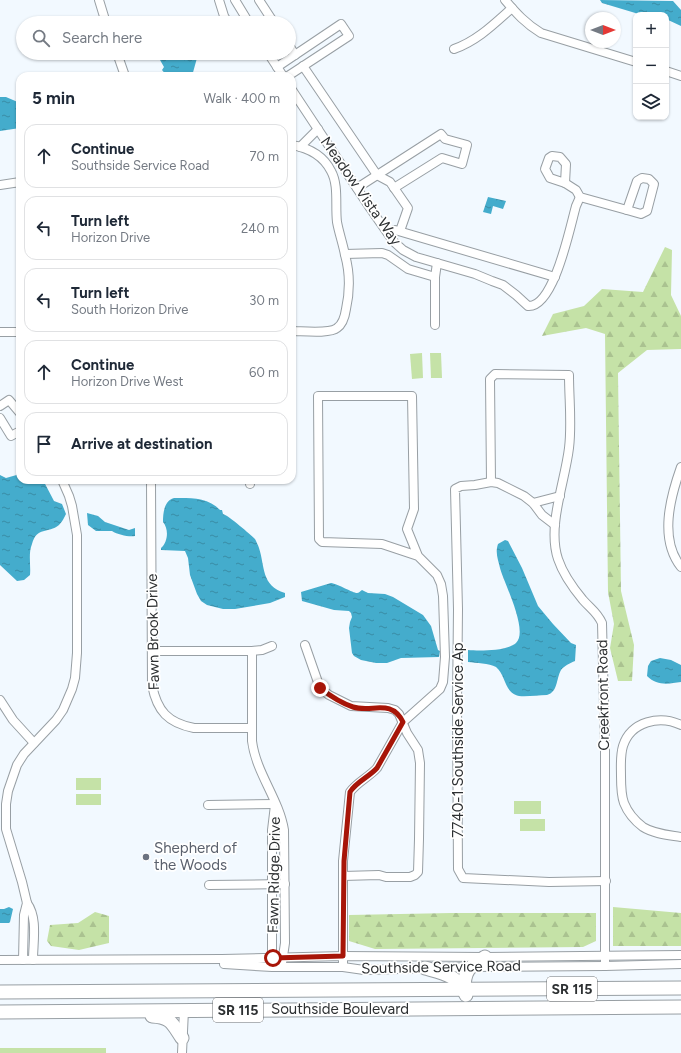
<!DOCTYPE html>
<meta charset="utf-8">
<style>
:root{--surface:#fff;--page:#f2f2f3;--text:#1f2937;--muted:#747a83;--line:#e0e1e3}
body{margin:0;font-family:Figtree,sans-serif;background:var(--page);color:var(--text)}
.controls{position:absolute;right:12px;top:12px;display:grid;overflow:hidden;border-radius:8px;box-shadow:0 1px 3px #0004}
.controls button{width:36px;height:36px;display:grid;place-items:center;padding:0;border:0;border-bottom:1px solid var(--line);background:var(--surface);color:var(--text);font:20px sans-serif}
.compass{position:absolute;left:585px;top:12px;width:36px;height:36px;border-radius:50%;background:var(--surface);box-shadow:0 1px 3px #0004;rotate:90deg}
.stop{position:absolute;width:12px;height:12px;margin:-9px;border:3px solid #a71508;border-radius:50%;background:#fff}
.stop.end{background:#a71508;border-color:#fff;box-shadow:0 1px 4px #0008}
.list{margin:0;padding:0;list-style:none}
h2{display:flex;justify-content:space-between;align-items:center;height:52px;margin:0;padding:0 16px;font-size:17px}
h2 small{font-size:13px;font-weight:400;color:var(--muted)}
.list li{display:grid;grid-template-columns:26px 1fr auto;gap:12px;align-items:center;box-sizing:border-box;height:64px;margin:0 8px 8px;padding:0 8px;border:1px solid var(--line);border-radius:12px}
.list b{display:block;font-size:15px;white-space:nowrap}
.list p{margin:0;font-size:13px;white-space:nowrap;color:var(--muted)}
.list em{font-size:13px;font-style:normal;color:var(--muted)}
.icon{flex:none;width:22px;height:22px;fill:none;stroke:currentColor;stroke-width:2;stroke-linecap:round;stroke-linejoin:round}
.map{position:relative;flex:none;width:681px;height:1053px;overflow:hidden}
.search{position:absolute;background:var(--surface);box-shadow:0 1px 3px #0004;left:16px;top:16px;width:280px;height:44px;display:flex;align-items:center;gap:10px;box-sizing:border-box;padding:0 14px;border-radius:22px;color:var(--muted);font-size:15px}
.panel{position:absolute;background:var(--surface);box-shadow:0 1px 3px #0004;left:16px;top:72px;width:280px;height:412px;border-radius:12px}
.map>svg:first-child{display:block}
</style>
<div class="map">
<svg width="681" height="1053" viewBox="0 0 681 1053">
<defs>
<pattern id="forest-firs" width="22" height="20" patternUnits="userSpaceOnUse"><rect width="22" height="20" fill="#c5e2a7"/><path d="M5 1l3.5 6h-7zM16 11l3.5 6h-7z" fill="#aac290"/></pattern>
<pattern id="water-ripples" width="26" height="14" patternUnits="userSpaceOnUse"><rect width="26" height="14" fill="#44accc"/><path d="M2 4q2-2 4 0t4 0M15 11q2-2 4 0t4 0" fill="none" stroke="#398ca6"/></pattern>
</defs>
<rect width="100%" height="100%" fill="#f2f9ff"/>
<g fill="#c5e2a7">
<path d="M422 353 423 378 412 379 410 354Z"/>
<path d="M430 353H441L442 378H431Z"/>
<rect x="76" y="778" width="25" height="12"/>
<rect x="76" y="794" width="25" height="11"/>
<rect x="514" y="801" width="27" height="13"/>
<rect x="520" y="819" width="25" height="12"/>
<rect x="0" y="1048" width="106" height="5"/>
</g>
<g fill="url(#forest-firs)">
<path d="M665 247 672 250 671 295 681 316V349L647 350 618 373 621 591 634 645 632 681H618L610 648 614 624 608 592 605 334 586 328 542 336 553 314 584 306 602 289 643 292Z"/>
<path d="M613 907 681 913V946H613Z"/>
<path d="M95 912 109 916V943L79 950 51 946 47 941 50 925 78 923Z"/>
<path d="M451 913H596V941L583 947 375 949 349 941V915Z"/>
</g>
<g fill="url(#water-ripples)">
<path d="M600 0 673 1 681 10V26L666 19V15H642L602 3Z"/>
<path d="M172 53H178V57L179 58 183 55 197 58 192 76H167L162 70 164 67 160 60 165 54 170 55Z"/>
<path d="M0 97H6L20 103V128L0 131Z"/>
<path d="M488 197 506 201 503 209 493 206 491 214 483 212Z"/>
<path d="M20 474V480H43L54 501 62 504 66 514C64 518 62 522 59 525 48 534 37 526 32 544 28 554 31 565 30 575L24 580 17 581 0 565V475L6 478Z"/>
<path d="M174 498C190 498 208 497 220 510H222L223 514C228 515 251 535 255 539 256 541 258 545 259 548 265 566 261 586 285 593V597L270 603 235 609H223L207 605 201 601 197 594 190 575 188 558 185 551 161 550V548C168 542 169 529 163 522 163 513 164 501 174 498Z"/>
<path d="M87 513 98 516 105 522 129 530 135 528V536C129 537 118 535 112 531H96L88 525Z"/>
<path d="M505 540 508 541 522 568 538 606 553 624 571 643 576 645 575 661C570 663 564 666 561 670 556 679 558 692 547 695 538 695 527 697 519 696 504 693 506 675 496 667 489 663 476 663 468 662V650C480 651 507 651 516 643 529 631 504 583 500 568 498 559 495 553 498 544Z"/>
<path d="M331 583C338 584 353 593 357 593 359 593 360 591 362 590L368 593 385 594 393 597 423 615 431 626 438 650 440 651 439 657 401 658 387 663H376L361 660 354 656 352 653 349 628 350 622 352 617 351 613 349 611 334 610 302 601 301 592Z"/>
<path d="M660 658 671 660 681 665V682C668 684 657 686 647 676L648 666 651 661Z"/>
<path d="M9 907 13 909 10 922 9 923H0V909H4Z"/>
</g>
<g fill="none" stroke-linecap="round" stroke-linejoin="round">
<g stroke="#989fa4" stroke-width="10">
<g id="minor">
<path d="M99 0 106 23"/>
<path d="M219 0 224 16 228 23"/>
<path d="M235 0 249 23"/>
<path d="M259 0 274 23"/>
<path d="M505 0C516 13 526 24 541 33L636 62"/>
<path d="M289 45 295 55"/>
<path d="M454 49C477 41 494 24 512 8"/>
<path d="M117 53 125 76"/>
<path d="M268 53 283 76"/>
<path d="M303 66 377 175 390 182 408 208 400 231"/>
<path d="M277 67 341 24 349 36 288 76"/>
<path d="M666 71 681 76"/>
<path d="M292 90 370 208 393 241 403 250 416 257 475 274 492 281 503 285 516 295 528 306C554 308 570 227 576 206L580 197"/>
<path d="M292 145C309 148 323 155 331 171 339 185 335 206 337 222 339 233 343 244 345 255 350 273 350 291 346 309 345 316 343 324 337 328 330 334 302 331 292 331"/>
<path d="M300 147 318 129"/>
<path d="M552 156 560 157 566 164 565 183 550 178 545 169 549 158Z"/>
<path d="M642 178 649 179 654 184 647 211 641 214 627 210 637 181Z"/>
<path d="M565 183 576 190 580 197 627 210"/>
<path d="M0 185 20 182"/>
<path d="M357 188 441 134 445 139 467 145 462 164 442 158 394 188"/>
<path d="M395 230 555 277"/>
<path d="M345 254 382 253 388 255 408 269 435 277"/>
<path d="M435 325V277L437 263"/>
<path d="M0 332H20"/>
<path d="M0 406 9 400 20 413"/>
<path d="M0 418 11 436 20 431"/>
<path d="M681 467C670 498 659 539 681 567"/>
<path d="M151 480 152 685C157 711 168 723 194 728H252"/>
<path d="M250 480V484"/>
<path d="M491 482 490 379 495 374 569 375C569 399 572 424 569 448 565 482 547 526 558 559 563 574 573 588 583 600 591 609 597 612 602 623L605 747V966"/>
<path d="M533 503 560 496"/>
<path d="M555 525 542 515 533 503 524 496 498 483 491 482 475 485 461 486 455 489 458 609 457 705 458 869 463 878 549 882 606 881"/>
<path d="M305 645 320 688 329 695 351 706 388 708 395 710 399 714 407 733 418 750 420 763 419 839 418 872 415 875 410 877H386L379 875 343 876"/>
<path d="M152 651H252L262 650 272 646"/>
<path d="M252 651V741C256 773 279 799 284 830L285 943 282 963"/>
<path d="M0 700 13 720 34 743"/>
<path d="M681 725C660 715 631 721 623 746 620 756 621 766 621 776 621 785 621 795 624 803 628 813 635 821 643 827 654 834 669 835 681 837"/>
<path d="M208 805 275 804"/>
<path d="M209 885 285 884"/>
<path d="M27 903C38 918 33 942 33 960"/>
<path d="M0 960 222 959 343 956 485 957 681 955"/>
<path d="M23 960 24 915 27 903 22 882 6 829V804L8 791 17 765 24 754 56 720 63 710 72 689 75 678 77 653V535L72 506 69 496 62 480"/>
<path d="M272 963V830L275 805"/>
<path d="M224 964 272 967H343L364 970 470 967 605 966 681 964"/>
<path d="M343 967V861L350 792C357 782 369 777 377 768L403 722 440 689 443 682 445 657 443 596 441 584 437 575 418 556 382 544 322 542 319 539 318 396H412L414 509 407 529 418 556"/>
<path d="M182 1053 184 1010"/>
</g>
</g>
<g stroke="#989fa4" stroke-width="15">
<g id="trunk">
<path d="M425 968C443 973 458 975 466 995"/>
<path d="M464 990C464 970 469 967 485 957"/>
<path d="M0 992 681 988"/>
<path d="M0 1012 681 1007"/>
<path d="M152 1016C171 1017 172 1023 182 1038"/>
</g>
</g>
<use href="#minor" stroke="#fff" stroke-width="8"/>
<use href="#trunk" stroke="#fff" stroke-width="13"/>
</g>
<g fill="none" stroke-linecap="round" stroke-linejoin="round">
<path stroke="#a71508" stroke-width="5" d="M273 958 343 956 344 861 350 792C356 782 369 777 377 768L403 722C391 698 372 713 353 707 341 703 329 695 320 688"/>
</g>
<circle fill="#6b7280" stroke="#fff" stroke-width="1.5" cx="146" cy="857" r="4"/>
<g text-anchor="middle" dominant-baseline="central" stroke-width="3.5" stroke-linejoin="round" paint-order="stroke">
<g fill="#fff" stroke="#6c6e70" stroke-width="1">
<rect x="547" y="977" width="50" height="24" rx="3"/>
<rect x="213" y="998" width="50" height="24" rx="3"/>
</g>
<g font-size="14" font-weight="bold" fill="#2d3032">
<text x="572" y="989">SR 115</text>
<text x="238" y="1010">SR 115</text>
</g>
<g font-size="15" fill="#2d3032" stroke="#fff">
<text transform="translate(361 191) rotate(55)">Meadow Vista Way</text>
<text transform="translate(153 632) rotate(-91)">Fawn Brook Drive</text>
<text transform="translate(603 695) rotate(-91)">Creekfront Road</text>
<text transform="translate(458 740) rotate(-90)">7740-1 Southside Service Ap</text>
<text transform="translate(274 875) rotate(-89)">Fawn Ridge Drive</text>
<text transform="translate(441 967) rotate(-1)">Southside Service Road</text>
<text x="340" y="1009">Southside Boulevard</text>
</g>
<g font-size="15" fill="#5b616d" stroke="#fff" text-anchor="start">
<text x="154" y="848">Shepherd of<tspan x="154" dy="17">the Woods</tspan></text>
</g>
</g>
</svg>
<div class="controls">
<button>+</button>
<button>−</button>
<button><svg class="icon" aria-label="layers" viewBox="0 0 24 24"><path d="M12 4l9 5-9 5-9-5zM3 14l9 5 9-5"/></svg></button>
</div>
<svg class="compass" viewBox="-18 -18 36 36"><path d="M0-13l5 13h-10z" fill="#e53935"/><path d="M0 13l5-13h-10z" fill="#747a83"/></svg>
<div class="stop" style="left:273px;top:958px"></div>
<div class="stop end" style="left:320px;top:688px"></div>
<div class="search"><svg class="icon" aria-label="search" viewBox="0 0 24 24"><circle cx="10" cy="10" r="6"/><path d="M15 15l6 6"/></svg>Search here</div>
<section class="panel">
<h2>5 min<small>Walk · 400 m</small></h2>
<ul class="list">
<li><svg class="icon" aria-label="ahead" viewBox="0 0 24 24"><path d="M12 20V5M6 11l6-6 6 6"/></svg><div><b>Continue</b><p>Southside Service Road</p></div><em>70 m</em></li>
<li><svg class="icon" aria-label="left" viewBox="0 0 24 24"><path d="M17 20v-9H6M10 6l-5 5 5 5"/></svg><div><b>Turn left</b><p>Horizon Drive</p></div><em>240 m</em></li>
<li><svg class="icon" aria-label="left" viewBox="0 0 24 24"><path d="M17 20v-9H6M10 6l-5 5 5 5"/></svg><div><b>Turn left</b><p>South Horizon Drive</p></div><em>30 m</em></li>
<li><svg class="icon" aria-label="ahead" viewBox="0 0 24 24"><path d="M12 20V5M6 11l6-6 6 6"/></svg><div><b>Continue</b><p>Horizon Drive West</p></div><em>60 m</em></li>
<li><svg class="icon" aria-label="arrive" viewBox="0 0 24 24"><path d="M6 21V4h12l-3 4 3 4H6"/></svg><div><b>Arrive at destination</b></div></li>
</ul>
</section>
</div>
